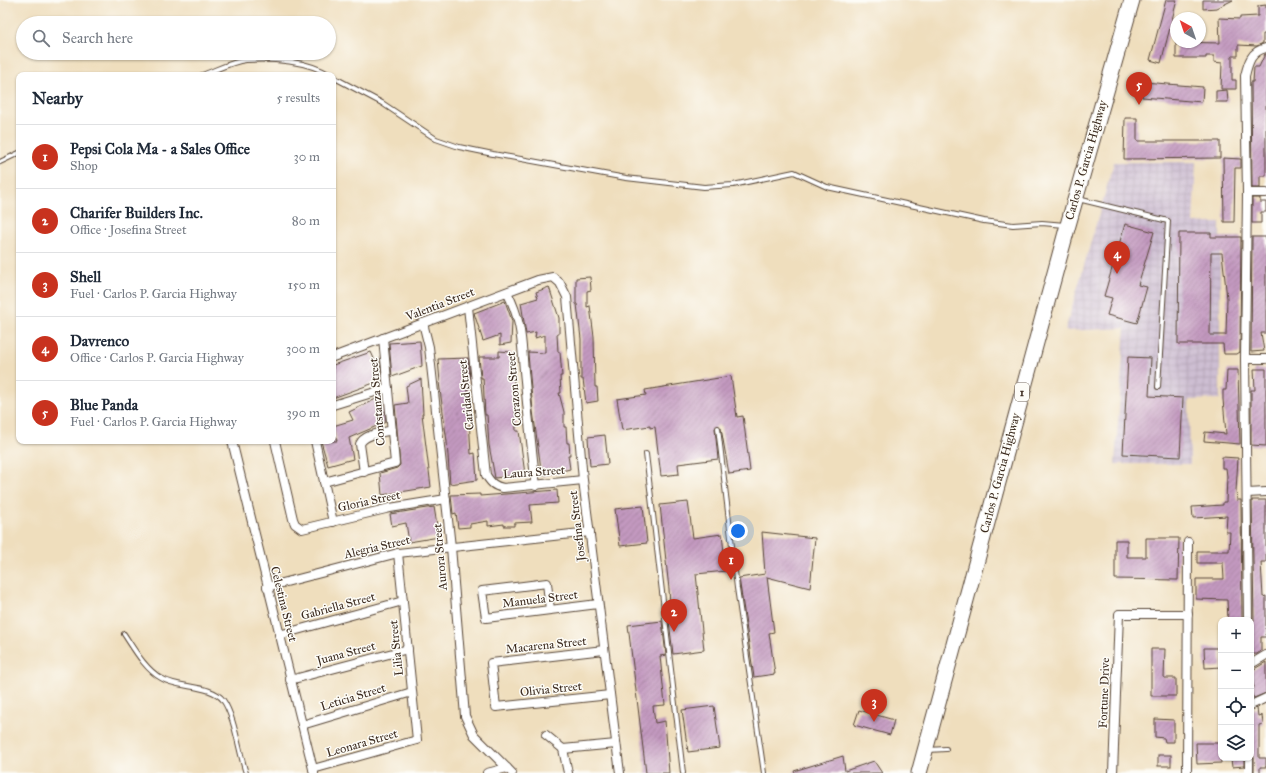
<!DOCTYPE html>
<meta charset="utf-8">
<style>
:root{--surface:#fff;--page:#f2f2f3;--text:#1f2937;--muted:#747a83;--line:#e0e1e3;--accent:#c8321e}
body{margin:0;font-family:"IM FELL Great Primer",serif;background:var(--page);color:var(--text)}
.controls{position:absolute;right:12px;bottom:12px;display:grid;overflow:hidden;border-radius:8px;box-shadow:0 1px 3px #0004}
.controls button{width:36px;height:36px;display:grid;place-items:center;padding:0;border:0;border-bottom:1px solid var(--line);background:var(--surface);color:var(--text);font:20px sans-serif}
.compass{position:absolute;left:1170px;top:12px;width:36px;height:36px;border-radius:50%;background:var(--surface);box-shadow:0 1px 3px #0004;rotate:320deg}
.you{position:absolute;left:738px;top:531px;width:14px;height:14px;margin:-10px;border:3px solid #fff;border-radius:50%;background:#1a73e8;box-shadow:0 0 0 6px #1a73e833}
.badge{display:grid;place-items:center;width:26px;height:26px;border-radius:50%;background:var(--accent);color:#fff;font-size:13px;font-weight:700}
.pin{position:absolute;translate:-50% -33px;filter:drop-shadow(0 1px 2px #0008)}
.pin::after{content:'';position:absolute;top:21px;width:14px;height:12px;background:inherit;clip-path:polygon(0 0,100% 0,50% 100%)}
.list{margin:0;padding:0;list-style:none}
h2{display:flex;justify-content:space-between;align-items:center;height:52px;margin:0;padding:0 16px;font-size:17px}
h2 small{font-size:13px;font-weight:400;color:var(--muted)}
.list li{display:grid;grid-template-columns:26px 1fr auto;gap:12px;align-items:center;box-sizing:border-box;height:64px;padding:0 16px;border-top:1px solid var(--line)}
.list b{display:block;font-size:15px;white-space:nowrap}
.list p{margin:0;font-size:13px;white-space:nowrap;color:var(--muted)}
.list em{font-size:13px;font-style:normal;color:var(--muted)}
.icon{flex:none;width:22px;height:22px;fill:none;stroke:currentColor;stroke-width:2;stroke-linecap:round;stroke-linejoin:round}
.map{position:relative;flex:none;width:1266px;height:773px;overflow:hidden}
.search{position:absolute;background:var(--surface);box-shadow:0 1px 3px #0004;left:16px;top:16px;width:320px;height:44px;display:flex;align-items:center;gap:10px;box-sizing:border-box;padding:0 14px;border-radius:22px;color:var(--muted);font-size:15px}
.panel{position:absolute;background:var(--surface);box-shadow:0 1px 3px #0004;left:16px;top:72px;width:320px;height:372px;border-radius:8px}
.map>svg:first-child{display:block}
</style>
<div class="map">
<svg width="1266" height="773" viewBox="0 0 1266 773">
<defs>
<pattern id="industrial-grid" width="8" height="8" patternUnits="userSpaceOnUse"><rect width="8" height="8" fill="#cdbed2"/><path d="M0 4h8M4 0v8" fill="none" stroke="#b1a3b4"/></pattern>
<pattern id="building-hatch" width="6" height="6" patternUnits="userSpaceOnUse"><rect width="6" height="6" fill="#c399c0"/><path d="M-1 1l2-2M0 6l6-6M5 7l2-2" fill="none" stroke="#a07d9b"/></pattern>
</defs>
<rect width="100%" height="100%" fill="#fdfcf7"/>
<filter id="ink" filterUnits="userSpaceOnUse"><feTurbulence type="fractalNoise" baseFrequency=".025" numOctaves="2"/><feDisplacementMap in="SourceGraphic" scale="8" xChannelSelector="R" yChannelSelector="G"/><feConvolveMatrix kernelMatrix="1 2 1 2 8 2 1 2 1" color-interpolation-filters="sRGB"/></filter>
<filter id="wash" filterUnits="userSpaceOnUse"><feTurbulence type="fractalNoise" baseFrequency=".012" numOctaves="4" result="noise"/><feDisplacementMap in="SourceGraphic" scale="16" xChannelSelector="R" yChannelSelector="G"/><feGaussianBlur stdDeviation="0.9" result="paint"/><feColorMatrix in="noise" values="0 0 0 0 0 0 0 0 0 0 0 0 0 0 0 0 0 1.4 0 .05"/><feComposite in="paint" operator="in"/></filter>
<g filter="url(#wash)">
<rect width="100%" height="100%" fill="#efdebd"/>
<path fill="url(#industrial-grid)" d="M1114 162H1196L1193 223H1220V399L1189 400 1190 464H1115L1125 328 1065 331Z"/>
<g id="blocks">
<g fill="url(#building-hatch)" fill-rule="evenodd">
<path d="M1166 0H1177L1161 63 1150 60Z"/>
<path d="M1203 0H1233L1217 8 1203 9Z"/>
<path d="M1266 5V34H1263V43L1257 46 1238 45V56H1232V80H1236V89H1221L1222 63 1214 62V56H1206V58H1176V42L1220 43 1219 18 1240 19V17L1258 16V6Z"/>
<path d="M1265 54H1266V176H1260V188H1252L1251 82H1253L1254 67H1259Z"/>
<path d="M1144 82 1203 87 1202 102 1142 97Z"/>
<path d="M1227 90 1228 102H1216V91Z"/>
<path d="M1125 118H1137V141H1220V158L1124 159Z"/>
<path d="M1223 158 1241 159V168H1235L1234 222H1224Z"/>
<path d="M1252 198H1260V202H1266V212H1261V223H1252Z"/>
<path d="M1125 224 1154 232 1138 285 1147 287 1137 323 1107 315 1112 298 1104 296Z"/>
<path d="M1179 233H1211V237H1241L1240 352 1237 354H1224L1223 344H1178ZM1211 253H1222L1227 298 1226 335H1210Z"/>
<path d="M1252 237H1266V333H1261L1264 351 1251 352Z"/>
<path d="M590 277 591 290 587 291V307L590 306 594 337 595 387H597L598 401 586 403 583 379H581V339L577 304H576V278Z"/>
<path d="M549 287 559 318V334H557L558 352H560L562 376H560L561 393H559L564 412V427H566L567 443H569L570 455H568L570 469 542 476 533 411 528 354V352L545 353V335L535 338 536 332 526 334 521 303 538 298 536 292Z"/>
<path d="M505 301 512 321 511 343 500 345V335L483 341 474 313Z"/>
<path d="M420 341 422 366 392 377 389 343Z"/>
<path d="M499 351 511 352V357H513L516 431H519L525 474 495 478 489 445 487 415H485L483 378H481L479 357H499Z"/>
<path d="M371 352 376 363 380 362 382 380 333 398V365Z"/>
<path d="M1128 357 1151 358 1149 396 1183 398 1180 457 1123 454Z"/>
<path d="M468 358 470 378 467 379 469 408H471L472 416 469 419 471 454 475 453 477 480 450 484 447 442 439 382H440L438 359Z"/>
<path d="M1254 369H1266V446L1251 445V390H1255Z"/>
<path d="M1227 370H1238L1240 444 1204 441 1205 432 1226 434 1223 399V390H1226Z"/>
<path d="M731 376 737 417 743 416 750 471 729 474 721 428 718 425 715 428 718 459 678 464 679 474 661 476 655 427 650 428V426L622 430 617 399 646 395 645 390Z"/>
<path d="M421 379 423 414H422L431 487 382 495 380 473 397 468 400 465 395 405 408 403 406 386Z"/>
<path d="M378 398 385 414 386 422 349 438 353 459 328 466 321 441H337L333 426 353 420 349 412Z"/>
<path d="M605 435 608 464 590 466 588 437Z"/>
<path d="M1222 457 1238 458 1236 491 1237 500H1241L1242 620H1228L1227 600 1196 599V579H1224L1223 563H1197V551H1229L1230 532H1226L1227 516 1193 518 1192 507 1223 505V502H1226L1227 476 1226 468H1222Z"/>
<path d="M557 490 558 503 530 505 532 522 514 523V526H504V524L488 526V521L470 524V527L458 528 456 513 453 514 451 495 480 494V496Z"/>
<path d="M1252 500H1266V562H1261L1263 597 1266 596V637H1261V651L1257 654H1251V625L1254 620Z"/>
<path d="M688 502 693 538 722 534 726 571 696 574 704 650 673 654 669 621 671 620 669 589 660 505Z"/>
<path d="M643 506 647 543 620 546 615 509Z"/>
<path d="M434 507 439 537 409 542 406 523 392 526 390 514Z"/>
<path d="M762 532 815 538 810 588 767 577 774 632 769 633 775 674 754 677 739 578 765 574Z"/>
<path d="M1146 538H1179L1178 580 1115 579V540H1127V557H1146Z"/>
<path d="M662 621 666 655 660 656 665 705 653 706 655 723 665 721 669 773H646L628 625Z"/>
<path d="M1204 648H1221V667L1205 668Z"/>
<path d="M1151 649H1165L1164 678H1176V696H1151Z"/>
<path d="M1266 662V693L1254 698 1251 693V689L1254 687 1251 678V671Z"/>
<path d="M714 706 720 748 688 752 682 710Z"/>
<path d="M1257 708 1258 716 1262 715 1263 724 1259 725V758H1266V767H1260V773H1254V758L1251 753V710Z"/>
<path d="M859 710 894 720 890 735 854 725Z"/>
<path d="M1155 719 1174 720V742H1165L1164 738 1155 737Z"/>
<path d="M1196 743H1221V763L1197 764Z"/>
<rect x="1158" y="755" width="13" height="11"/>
<path d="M843 756 845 771 874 761 882 773H795L794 771Z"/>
<path d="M1244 758V766L1232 767 1231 759Z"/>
</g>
</g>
</g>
<g filter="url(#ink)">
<use href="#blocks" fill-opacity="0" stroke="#564536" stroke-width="1"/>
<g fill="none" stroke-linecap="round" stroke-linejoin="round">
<g stroke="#564536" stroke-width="6">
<g id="lane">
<path d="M202 75C216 70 231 62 246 60 272 58 308 61 330 75"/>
<path d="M333 77 382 103 436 139 459 147 493 154 626 178 704 187 733 185 794 172 827 187 984 221 1013 225 1042 223 1065 225"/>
<path d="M0 162 19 153"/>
<path d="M1078 199 1168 221 1158 387"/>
<path d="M718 428 737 588 764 773"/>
<path d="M646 454 683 773"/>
<path d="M124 634C134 649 145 669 161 678 178 689 211 684 223 700 235 717 239 753 246 773"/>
<path d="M928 750 946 749"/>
</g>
</g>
<g stroke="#564536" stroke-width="10">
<g id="street">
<path d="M1247 193H1266"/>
<path d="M507 292C524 325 521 346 525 381 528 416 532 451 536 486"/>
<path d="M468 307 486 475C491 483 494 486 503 488L583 480"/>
<path d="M423 323 429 347 451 547 465 716 474 735 512 773"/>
<path d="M333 357 538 280 553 277 560 283 567 297 583 480 620 773"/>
<path d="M1245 359H1266"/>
<path d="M333 405 388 388"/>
<path d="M232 441 314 773"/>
<path d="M275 441 293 519 295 524 302 529 390 508 446 499"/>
<path d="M315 441 333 522"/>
<path d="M364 472 360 444C364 434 382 433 392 430"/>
<path d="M324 482 395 463 383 338"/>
<path d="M1247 493 1266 492"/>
<path d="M267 587 398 553 590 532"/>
<path d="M550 610 547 583 482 591 486 618 598 604"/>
<path d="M1248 620 1245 359 1247 193 1245 76C1248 63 1251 51 1266 48"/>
<path d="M279 635 403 601"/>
<path d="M604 650 491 663 496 707 610 695"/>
<path d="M1251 664 1266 655"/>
<path d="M290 680 408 649"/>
<path d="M1251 705 1266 698"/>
<path d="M302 725 412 692"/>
<path d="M546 735 563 749 568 773"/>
<path d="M563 749 616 744"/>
<path d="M1249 758V773"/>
<path d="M313 769 417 740 398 553"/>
<path d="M487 773 507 768"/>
<path d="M1113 773 1119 614H1188"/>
<path d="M1187 773 1188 542"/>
</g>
</g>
<g stroke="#564536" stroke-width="17">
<path id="highway" d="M919 773 1068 225 1132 0"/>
</g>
<use href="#lane" stroke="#fff" stroke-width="4"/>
<use href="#street" stroke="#fff" stroke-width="8"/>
<use href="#highway" stroke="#fff" stroke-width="15"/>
</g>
</g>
<g text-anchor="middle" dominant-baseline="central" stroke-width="3" stroke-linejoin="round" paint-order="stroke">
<rect fill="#fdfcf7" stroke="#75695f" stroke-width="1" x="1015" y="383" width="14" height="18" rx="3"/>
<g font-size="11" font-weight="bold" fill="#3b2a1e">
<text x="1022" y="392">1</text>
</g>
<g font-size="12" fill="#3b2a1e" stroke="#fdfcf7">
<text transform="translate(1086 160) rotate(-74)">Carlos P. Garcia Highway</text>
<text transform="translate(440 304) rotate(-21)">Valentia Street</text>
<text transform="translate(514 389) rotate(-95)">Corazon Street</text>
<text transform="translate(466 395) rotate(-96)">Caridad Street</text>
<text transform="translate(377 402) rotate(-95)">Contstanza Street</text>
<text transform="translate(534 472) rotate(-4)">Laura Street</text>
<text transform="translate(1000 473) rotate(-75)">Carlos P. Garcia Highway</text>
<text transform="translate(369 501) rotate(-12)">Gloria Street</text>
<text transform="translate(577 526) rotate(-97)">Josefina Street</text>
<text transform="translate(377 547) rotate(-13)">Alegria Street</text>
<text transform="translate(440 557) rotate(-95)">Aurora Street</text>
<text transform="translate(540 599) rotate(-7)">Manuela Street</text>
<text transform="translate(284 604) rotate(76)">Celestina Street</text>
<text transform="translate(338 606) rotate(-15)">Gabriella Street</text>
<text transform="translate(546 645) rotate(-6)">Macarena Street</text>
<text transform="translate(396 648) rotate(-96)">Lilia Street</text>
<text transform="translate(346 653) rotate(-15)">Juana Street</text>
<text transform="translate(551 689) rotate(-6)">Olivia Street</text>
<text transform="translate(1104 693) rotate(-88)">Fortune Drive</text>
<text transform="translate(353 697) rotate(-17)">Leticia Street</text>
<text transform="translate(362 743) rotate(-16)">Leonara Street</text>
</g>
</g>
</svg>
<div class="controls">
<button>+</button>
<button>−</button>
<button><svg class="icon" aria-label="locate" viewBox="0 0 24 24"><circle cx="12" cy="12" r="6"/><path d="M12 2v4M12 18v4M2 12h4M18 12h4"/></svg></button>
<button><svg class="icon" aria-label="layers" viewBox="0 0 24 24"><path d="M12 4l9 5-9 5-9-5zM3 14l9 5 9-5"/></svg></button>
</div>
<svg class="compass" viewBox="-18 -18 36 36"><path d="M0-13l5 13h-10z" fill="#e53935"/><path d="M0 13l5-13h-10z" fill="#747a83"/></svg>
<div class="you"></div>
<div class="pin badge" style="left:731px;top:580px">1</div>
<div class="pin badge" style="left:674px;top:632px">2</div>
<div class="pin badge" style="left:874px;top:722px">3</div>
<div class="pin badge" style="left:1117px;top:274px">4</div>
<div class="pin badge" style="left:1139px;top:105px">5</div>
<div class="search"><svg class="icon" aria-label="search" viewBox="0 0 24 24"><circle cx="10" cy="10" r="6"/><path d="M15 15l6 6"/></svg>Search here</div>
<section class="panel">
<h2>Nearby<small>5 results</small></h2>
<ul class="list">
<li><span class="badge">1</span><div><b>Pepsi Cola Ma - a Sales Office</b><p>Shop</p></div><em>30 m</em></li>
<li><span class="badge">2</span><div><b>Charifer Builders Inc.</b><p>Office · Josefina Street</p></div><em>80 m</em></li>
<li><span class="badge">3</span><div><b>Shell</b><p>Fuel · Carlos P. Garcia Highway</p></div><em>150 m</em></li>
<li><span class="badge">4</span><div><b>Davrenco</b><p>Office · Carlos P. Garcia Highway</p></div><em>300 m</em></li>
<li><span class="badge">5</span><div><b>Blue Panda</b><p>Fuel · Carlos P. Garcia Highway</p></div><em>390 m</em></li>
</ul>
</section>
</div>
